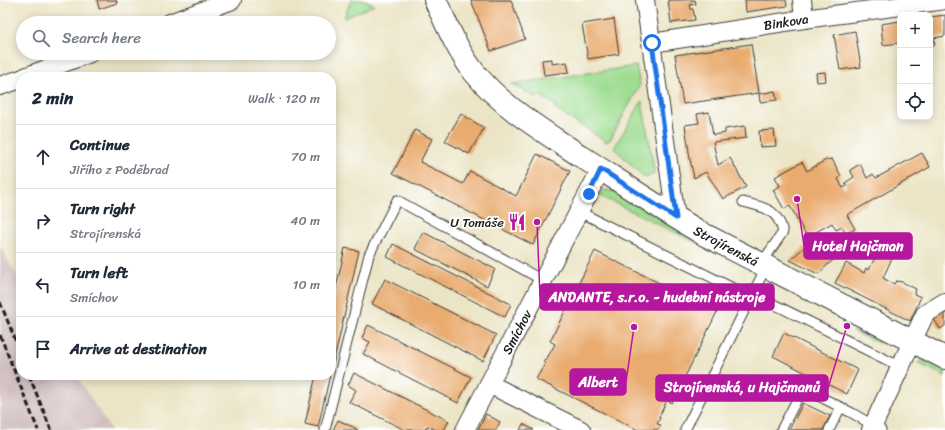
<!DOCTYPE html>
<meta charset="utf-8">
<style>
:root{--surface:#fff;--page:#f6f6f7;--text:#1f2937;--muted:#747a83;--line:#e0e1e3}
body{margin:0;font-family:Sriracha,sans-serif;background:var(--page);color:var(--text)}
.controls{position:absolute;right:12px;top:12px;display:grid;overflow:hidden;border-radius:8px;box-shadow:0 2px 10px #0003}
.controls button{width:36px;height:36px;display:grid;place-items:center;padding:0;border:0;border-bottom:1px solid var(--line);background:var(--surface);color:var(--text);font:20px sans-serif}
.stop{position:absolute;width:12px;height:12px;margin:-9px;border:3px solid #1a73e8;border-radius:50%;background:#fff}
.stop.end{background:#1a73e8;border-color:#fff;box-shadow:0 1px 4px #0008}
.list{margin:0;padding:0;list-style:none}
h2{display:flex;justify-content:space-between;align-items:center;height:52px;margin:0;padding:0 16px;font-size:17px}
h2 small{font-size:13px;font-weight:400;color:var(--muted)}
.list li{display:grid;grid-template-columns:26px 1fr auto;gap:12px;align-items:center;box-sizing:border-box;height:64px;padding:0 16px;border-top:1px solid var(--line)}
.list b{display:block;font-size:15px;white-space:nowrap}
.list p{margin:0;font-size:13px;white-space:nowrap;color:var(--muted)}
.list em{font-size:13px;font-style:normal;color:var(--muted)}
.icon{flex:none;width:22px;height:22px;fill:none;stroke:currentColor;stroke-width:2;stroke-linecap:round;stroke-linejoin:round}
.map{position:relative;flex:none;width:945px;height:430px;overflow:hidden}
.search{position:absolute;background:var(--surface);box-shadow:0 2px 10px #0003;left:16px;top:16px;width:320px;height:44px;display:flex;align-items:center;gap:10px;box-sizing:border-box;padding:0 14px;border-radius:22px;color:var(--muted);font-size:15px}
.panel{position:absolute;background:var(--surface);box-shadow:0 2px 10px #0003;left:16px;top:72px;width:320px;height:308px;border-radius:16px}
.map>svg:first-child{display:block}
</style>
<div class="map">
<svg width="945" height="430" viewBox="0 0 945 430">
<rect width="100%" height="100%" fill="#fff"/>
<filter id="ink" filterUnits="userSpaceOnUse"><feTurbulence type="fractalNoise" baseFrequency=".025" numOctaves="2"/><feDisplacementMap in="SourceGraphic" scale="8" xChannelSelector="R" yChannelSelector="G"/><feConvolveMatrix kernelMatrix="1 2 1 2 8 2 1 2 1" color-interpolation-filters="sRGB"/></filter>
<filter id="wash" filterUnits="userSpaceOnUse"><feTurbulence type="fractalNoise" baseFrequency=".012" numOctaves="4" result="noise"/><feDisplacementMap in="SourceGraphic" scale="16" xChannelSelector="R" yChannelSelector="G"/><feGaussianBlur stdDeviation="0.9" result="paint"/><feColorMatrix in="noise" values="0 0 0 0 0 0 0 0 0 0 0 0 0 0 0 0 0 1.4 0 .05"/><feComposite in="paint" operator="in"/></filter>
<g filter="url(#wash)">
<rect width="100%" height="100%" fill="#ebe5c6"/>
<path fill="#d1bfbf" d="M0 246 21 283V375H76L111 430H0Z"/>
<g fill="#9edd91" stroke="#5d7c56">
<path d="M351 0H366L374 5 344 18Z"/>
<path d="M636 66 640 85 610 140 607 142 555 109 556 105 539 95 537 98 512 84Z"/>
<path d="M642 101 654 169V174L645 178 614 148Z"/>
<path d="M603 190 614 191 697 241 696 243 599 195Z"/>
<path d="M852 331 886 340 878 343Z"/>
<path d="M922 359 945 369V376L918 363Z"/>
</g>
<g id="blocks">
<g fill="#e9ab6e">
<path d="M97 0H116L117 3 99 9Z"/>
<path d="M471 0H511L525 39 491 51Z"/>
<path d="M668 0H695L696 4 690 5 691 9H693L695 20 671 23Z"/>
<path d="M745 0H786L787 6 746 12Z"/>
<path d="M945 15V36L934 38 935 45H930V17Z"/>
<path d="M614 19 619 54 588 59 582 24Z"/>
<path d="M900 21V43L883 45 881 24Z"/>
<path d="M855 31 861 67 840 70 834 35Z"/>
<path d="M751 44 759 93 683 104 675 55Z"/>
<path d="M552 59V64L567 62 569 72 544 75 542 60Z"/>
<path d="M825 72 826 81 817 82 816 73Z"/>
<path d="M775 91 777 100 760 102 759 94Z"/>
<path d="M709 112 713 135 725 133V129L745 126 746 138 713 142 718 165 730 158 746 187 723 199 706 172 694 178 690 159 685 125 699 123 697 114Z"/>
<path d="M461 114 484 128 469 154 445 141Z"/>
<path d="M415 130 432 139 420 162 463 184 470 171 516 196 537 154 570 171 533 245 393 173Z"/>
<path d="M774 130 776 146 760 147 759 131Z"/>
<path d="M922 153 930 167 847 215 855 229 846 234 842 227 836 230 832 223 807 237 790 206 784 209 773 190 780 186 775 177 802 162 807 171 826 160 832 159 841 176 838 179 843 188 847 186 845 183 854 177 850 170 860 164 867 178 873 174 876 178Z"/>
<path d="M423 232 495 269 487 286 415 249Z"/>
<path d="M393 244 511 304 505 317 387 257Z"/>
<path d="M808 244 820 250 828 244 838 255 818 274 790 260Z"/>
<path d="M345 248 359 251 332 369 331 310Z"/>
<path d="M595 251 717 312 672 403 667 400 659 417 660 418 657 424 661 425 658 430H638L536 379 545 364 543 361 546 360 555 344 550 341Z"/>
<path d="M878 251 892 258 883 278 894 284 896 281 902 282 916 289 914 294 921 297 910 321 835 283 846 263 864 273 866 268 869 270Z"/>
<path d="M385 279 496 335 483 361 372 304Z"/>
<path d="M945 306V326L940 329 931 314Z"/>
<path d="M368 325 471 377 458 403 363 354 370 342 362 338Z"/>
<path d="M784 333 858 370 847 394 773 356Z"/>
<path d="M354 373 449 421 444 430H436L427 426 425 430H405L349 402 356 390 348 385Z"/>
<path d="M316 375H330L318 427 305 424Z"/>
<path d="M803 403 830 416 823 430H789Z"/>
<path d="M486 414 500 422 496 430H478Z"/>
<path d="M338 420 353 427 358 430H333Z"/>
<path d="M523 424 534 430H520Z"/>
</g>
</g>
</g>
<g filter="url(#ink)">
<use href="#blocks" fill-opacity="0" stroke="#3b3a36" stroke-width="1"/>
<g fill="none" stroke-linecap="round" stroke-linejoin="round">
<g stroke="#3b3a36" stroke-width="11">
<g id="lane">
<path d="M743 202C765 208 777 208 783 232L761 264"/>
<path d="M580 212 751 297"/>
<path d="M753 294 901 367"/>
<path d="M325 430 369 255 397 200 544 281"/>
<path d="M685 430 766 267"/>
<path d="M781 430 803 388 852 413 881 430"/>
<path d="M829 430 841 407"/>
</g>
</g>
<g stroke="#3b3a36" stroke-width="20">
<g id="street">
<path d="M645 0 676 218"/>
<path d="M802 0 804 19"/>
<path d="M170 23 232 0"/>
<path d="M652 43 804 19 945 0"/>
<path d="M25 77 90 53"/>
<path d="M0 86 21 79"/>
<path d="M489 384 581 430"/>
<path d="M465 430 601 169"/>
<path d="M871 430 925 314 945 302"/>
</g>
</g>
<g stroke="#3b3a36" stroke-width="24">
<path id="secondary" d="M435 0C447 25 457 50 474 72 502 107 542 130 579 155 621 182 662 210 705 235L945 358"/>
</g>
<use href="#lane" stroke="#fff" stroke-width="9"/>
<use href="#street" stroke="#fff" stroke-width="18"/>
<use href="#secondary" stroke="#fff" stroke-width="22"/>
<g stroke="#1c1c1c" stroke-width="3" stroke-dasharray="6 3" stroke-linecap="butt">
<path d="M0 302 21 354"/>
<path d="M0 335 38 430"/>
<path d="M29 375 51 430"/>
</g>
</g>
</g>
<g fill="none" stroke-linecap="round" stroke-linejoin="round" filter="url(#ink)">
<path stroke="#1a73e8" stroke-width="5" d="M589 194 601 169 676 218 652 43"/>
</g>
<defs>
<g id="restaurant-bare" transform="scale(1.38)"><path d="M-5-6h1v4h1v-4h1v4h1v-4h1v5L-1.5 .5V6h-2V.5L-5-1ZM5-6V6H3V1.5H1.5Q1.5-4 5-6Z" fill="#b5179e" stroke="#fff" stroke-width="2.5" paint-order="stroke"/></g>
</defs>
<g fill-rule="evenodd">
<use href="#restaurant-bare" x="517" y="222"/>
</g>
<g text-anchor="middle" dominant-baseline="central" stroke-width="3.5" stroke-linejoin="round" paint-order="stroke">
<g font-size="13" fill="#1c1c1c" stroke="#fff">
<text transform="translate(786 22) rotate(-9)">Binkova</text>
<text transform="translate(726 246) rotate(28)">Strojírenská</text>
<text transform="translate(517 332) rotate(-62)">Smíchov</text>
</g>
<g font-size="13" fill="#1c1c1c" stroke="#fff" text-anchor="end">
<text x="504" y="222">U Tomáše</text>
</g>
</g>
<path fill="none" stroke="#b5179e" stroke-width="1.5" d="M797 199L804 246M537 222L540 297M634 327L626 382M847 326L828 388"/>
<g fill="#b5179e" stroke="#fff" stroke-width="1.5">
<circle cx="797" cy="199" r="4"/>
<circle cx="537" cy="222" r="4"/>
<circle cx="634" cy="327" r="4"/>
<circle cx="847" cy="326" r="4"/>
</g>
<g fill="#b5179e" stroke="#b5179e" stroke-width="1.5">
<rect x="804" y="233" width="108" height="26" rx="4"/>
<rect x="540" y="284" width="234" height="26" rx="4"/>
<rect x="570" y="369" width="56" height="26" rx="4"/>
<rect x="656" y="375" width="172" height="26" rx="4"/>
</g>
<g font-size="14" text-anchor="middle" font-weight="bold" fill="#fff">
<text x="858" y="251">Hotel Hajčman</text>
<text x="657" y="302">ANDANTE, s.r.o. - hudební nástroje</text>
<text x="598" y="387">Albert</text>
<text x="742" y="392">Strojírenská, u Hajčmanů</text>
</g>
</svg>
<div class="controls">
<button>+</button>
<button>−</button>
<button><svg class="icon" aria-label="locate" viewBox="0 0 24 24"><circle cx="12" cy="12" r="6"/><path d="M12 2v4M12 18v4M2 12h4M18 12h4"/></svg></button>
</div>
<div class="stop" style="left:652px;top:43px"></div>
<div class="stop end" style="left:589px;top:194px"></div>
<div class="search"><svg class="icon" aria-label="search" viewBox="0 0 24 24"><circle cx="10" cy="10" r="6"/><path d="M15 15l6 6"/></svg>Search here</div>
<section class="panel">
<h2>2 min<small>Walk · 120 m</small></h2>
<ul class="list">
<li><svg class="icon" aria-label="ahead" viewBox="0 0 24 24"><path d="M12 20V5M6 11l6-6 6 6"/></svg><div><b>Continue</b><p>Jiřího z Poděbrad</p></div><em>70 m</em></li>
<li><svg class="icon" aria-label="right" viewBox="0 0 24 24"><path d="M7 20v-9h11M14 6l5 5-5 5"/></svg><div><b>Turn right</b><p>Strojírenská</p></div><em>40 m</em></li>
<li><svg class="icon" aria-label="left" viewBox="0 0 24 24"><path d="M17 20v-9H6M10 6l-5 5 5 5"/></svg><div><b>Turn left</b><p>Smíchov</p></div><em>10 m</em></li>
<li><svg class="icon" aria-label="arrive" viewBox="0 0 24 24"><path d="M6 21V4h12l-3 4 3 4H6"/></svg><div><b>Arrive at destination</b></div></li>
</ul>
</section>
</div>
